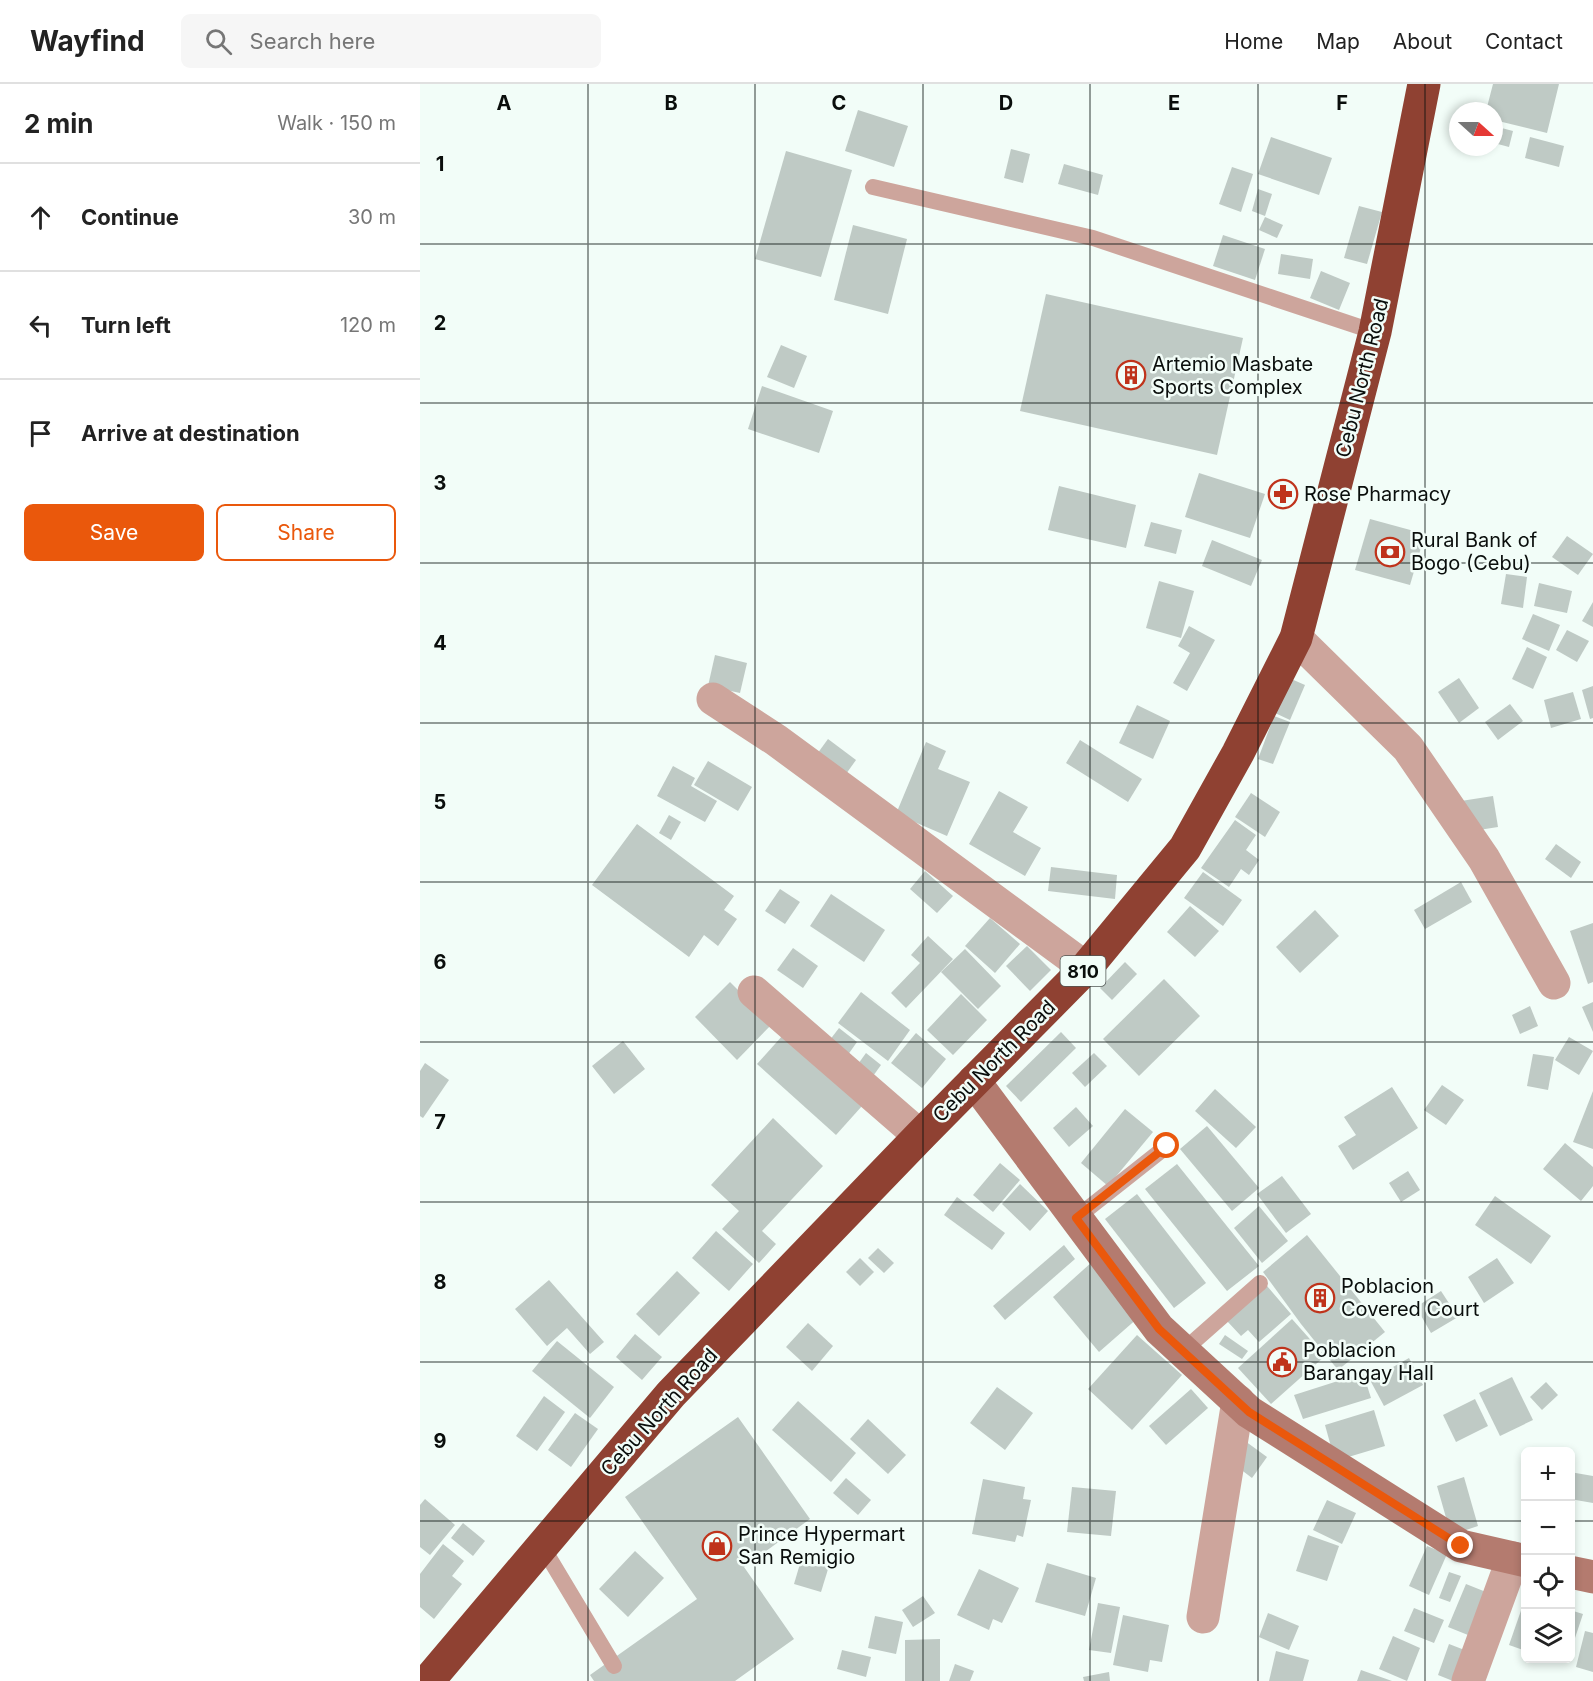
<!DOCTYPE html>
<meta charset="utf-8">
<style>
:root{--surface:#fff;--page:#f6f6f6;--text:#222;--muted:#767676;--line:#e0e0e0;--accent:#ea580c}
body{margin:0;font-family:Inter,sans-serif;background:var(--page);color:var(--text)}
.controls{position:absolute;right:18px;bottom:18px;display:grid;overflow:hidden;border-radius:9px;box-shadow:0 3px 9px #0003}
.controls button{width:54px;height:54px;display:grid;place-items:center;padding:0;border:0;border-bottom:2px solid var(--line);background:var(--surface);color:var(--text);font:30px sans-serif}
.compass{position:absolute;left:1029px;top:18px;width:54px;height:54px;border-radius:50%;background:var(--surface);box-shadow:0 3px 9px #0003;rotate:111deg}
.stop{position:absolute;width:18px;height:18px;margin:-14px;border:4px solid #ea580c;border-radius:50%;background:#fff}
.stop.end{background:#ea580c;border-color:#fff;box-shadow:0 2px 6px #0008}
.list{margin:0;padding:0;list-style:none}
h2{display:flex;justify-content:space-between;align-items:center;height:78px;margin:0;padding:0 24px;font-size:26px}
h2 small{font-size:20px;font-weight:400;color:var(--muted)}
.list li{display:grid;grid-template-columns:39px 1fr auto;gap:18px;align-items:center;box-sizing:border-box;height:108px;padding:0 24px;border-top:2px solid var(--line)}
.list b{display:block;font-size:22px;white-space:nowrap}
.list em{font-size:20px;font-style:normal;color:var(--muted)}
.actions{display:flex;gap:12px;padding:18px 24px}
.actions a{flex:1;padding:14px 0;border:2px solid var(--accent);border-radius:9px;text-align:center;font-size:21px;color:var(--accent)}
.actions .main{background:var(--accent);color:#fff}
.icon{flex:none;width:33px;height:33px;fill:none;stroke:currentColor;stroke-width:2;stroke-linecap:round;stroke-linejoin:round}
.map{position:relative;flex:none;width:1173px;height:1597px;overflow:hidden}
header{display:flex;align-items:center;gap:36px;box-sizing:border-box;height:84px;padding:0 30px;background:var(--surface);border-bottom:2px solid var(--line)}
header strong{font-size:28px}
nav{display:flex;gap:33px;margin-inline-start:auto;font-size:21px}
.search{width:420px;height:54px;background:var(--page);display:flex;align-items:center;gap:15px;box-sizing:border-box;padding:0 21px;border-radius:9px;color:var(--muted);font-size:22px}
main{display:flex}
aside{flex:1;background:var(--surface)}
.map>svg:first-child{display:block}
</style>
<header>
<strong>Wayfind</strong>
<div class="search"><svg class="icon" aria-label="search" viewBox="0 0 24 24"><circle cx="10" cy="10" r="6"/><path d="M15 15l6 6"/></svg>Search here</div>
<nav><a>Home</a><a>Map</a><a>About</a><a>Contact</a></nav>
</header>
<main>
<aside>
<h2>2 min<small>Walk · 150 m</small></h2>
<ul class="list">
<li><svg class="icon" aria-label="ahead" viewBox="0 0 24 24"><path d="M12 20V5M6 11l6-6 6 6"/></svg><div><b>Continue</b></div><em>30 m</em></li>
<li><svg class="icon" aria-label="left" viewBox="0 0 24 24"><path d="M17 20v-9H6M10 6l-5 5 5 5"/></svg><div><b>Turn left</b></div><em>120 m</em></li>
<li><svg class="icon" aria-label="arrive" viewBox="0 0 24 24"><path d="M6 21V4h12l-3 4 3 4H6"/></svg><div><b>Arrive at destination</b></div></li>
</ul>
<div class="actions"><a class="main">Save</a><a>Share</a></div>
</aside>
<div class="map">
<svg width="1173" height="1597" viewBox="0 0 1173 1597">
<rect width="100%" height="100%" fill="#f2fdf8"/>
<g fill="#bfcac5">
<path d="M1073 0H1139L1127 49 1074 36V27H1066Z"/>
<path d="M438 26 488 42 474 83 425 67Z"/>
<path d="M1074 42 1093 47 1089 63 1074 59Z"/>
<path d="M851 53 912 74 899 111 838 90Z"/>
<path d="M1110 53 1144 62 1139 83 1105 74Z"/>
<path d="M591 65 610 70 603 99 584 94Z"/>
<path d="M366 67 432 86 401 193 335 175Z"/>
<path d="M644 80 683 91 678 111 638 100Z"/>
<path d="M812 83 833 90 821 128 799 120Z"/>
<path d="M838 105 852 110 845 132 832 127Z"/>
<path d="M939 122 962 128 947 180 924 174Z"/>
<path d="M845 133 863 141 857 154 839 146Z"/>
<path d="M433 141 487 155 468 230 414 216Z"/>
<path d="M803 151 845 165 835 196 793 182Z"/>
<path d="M861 170 893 175 890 195 858 190Z"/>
<path d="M901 187 930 199 919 226 890 214Z"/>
<path d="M626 210 823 254 797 371 600 327Z"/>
<path d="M361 261 387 272 374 304 347 293Z"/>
<path d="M342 302 413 327 399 369 328 345Z"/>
<path d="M779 389 845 410 830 454 765 433Z"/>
<path d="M639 402 716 421 706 464 628 446Z"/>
<path d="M950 435 1005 450 990 501 935 486Z"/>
<path d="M731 438 762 446 756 470 724 462Z"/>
<path d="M1147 452 1173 470 1158 491 1132 473Z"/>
<path d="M792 456 842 476 831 502 782 482Z"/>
<path d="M1086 490 1107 493 1103 524 1081 520Z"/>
<path d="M739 497 774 507 761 554 726 544Z"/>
<path d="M1119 499 1152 507 1147 529 1114 522Z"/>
<path d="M1173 518V543L1162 537Z"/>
<path d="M1113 530 1140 541 1129 567 1102 555Z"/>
<path d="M769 542 795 556 767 607 753 599 770 569 758 562Z"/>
<path d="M1147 546 1169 557 1157 578 1136 566Z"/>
<path d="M1107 563 1127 573 1113 605 1092 595Z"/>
<path d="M295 571 327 579 320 609 288 602Z"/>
<path d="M869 594 885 601 870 636 855 629Z"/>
<path d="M1039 594 1059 624 1039 639 1018 608Z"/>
<path d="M1173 602V634L1170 635 1162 606Z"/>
<path d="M1153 608 1161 635 1131 644 1124 616Z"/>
<path d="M1090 620 1103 637 1078 656 1065 638Z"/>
<path d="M717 621 750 637 733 675 699 659Z"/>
<path d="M854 632 870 638 853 680 838 675Z"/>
<path d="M408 655 436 676 421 697 392 677Z"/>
<path d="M660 656 722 695 708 718 646 679Z"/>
<path d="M506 658 526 667 518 685 550 698 527 752 476 730Z"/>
<path d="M288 677 332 703 318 727 274 701Z"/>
<path d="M253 682 275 694 271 702 297 717 285 738 237 712Z"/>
<path d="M579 707 608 723 593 748 621 764 605 792 549 760Z"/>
<path d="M831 709 860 728 845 753 815 733Z"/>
<path d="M1073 712 1078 743 1046 748 1041 717Z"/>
<path d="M249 731 261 738 251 756 239 749Z"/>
<path d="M815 736 836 751 826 766 839 776 829 791 821 785 809 803 781 784Z"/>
<path d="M217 740 314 812 304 826 317 835 298 862 284 851 269 873 172 801Z"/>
<path d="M1136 760 1161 778 1151 794 1125 775Z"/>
<path d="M631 783 697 791 695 815 628 807Z"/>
<path d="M505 787 533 812 517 829 490 805Z"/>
<path d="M783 788 822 816 803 842 764 814Z"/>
<path d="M1041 798 1052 818 1005 845 994 826Z"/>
<path d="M360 805 380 818 365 840 345 827Z"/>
<path d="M411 810 465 846 444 878 390 842Z"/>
<path d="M770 822 799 847 775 873 747 848Z"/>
<path d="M895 826 919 852 880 889 856 863Z"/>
<path d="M570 834 600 860 575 889 545 862Z"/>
<path d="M1173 839V898L1168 900 1150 847Z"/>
<path d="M508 852 533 875 486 924 471 909 500 879 491 871Z"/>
<path d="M607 862 631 886 610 907 586 882Z"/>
<path d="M373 864 398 882 383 904 357 886Z"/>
<path d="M545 865 581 902 558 925 521 888Z"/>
<path d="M705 878 717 890 692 916 680 904Z"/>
<path d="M744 895 780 932 719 992 683 955Z"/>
<path d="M310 898 352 940 317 976 275 933Z"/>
<path d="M441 908 490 946 468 977 418 939Z"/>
<path d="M541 910 567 936 533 971 507 946Z"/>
<path d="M1173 918V948L1162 923Z"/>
<path d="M1110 922 1118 942 1100 950 1092 931Z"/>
<path d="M419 944 437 958 425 975 406 961Z"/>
<path d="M641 948 656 964 601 1018 586 1002Z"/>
<path d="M496 949 526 975 502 1004 471 979Z"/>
<path d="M363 951 442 1022 416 1051 337 980Z"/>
<path d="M1149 953 1173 967 1159 991 1135 976Z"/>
<path d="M203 957 225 985 194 1010 172 982Z"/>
<path d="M446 969 461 981 448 999 433 987Z"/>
<path d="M674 969 687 982 665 1003 652 989Z"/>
<path d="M1113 970 1134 973 1128 1006 1107 1002Z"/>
<path d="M5 979 29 996 3 1034 0 1032V987Z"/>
<path d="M1022 1001 1044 1016 1026 1041 1004 1026Z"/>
<path d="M972 1003 998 1044 933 1086 918 1062 936 1051 924 1033Z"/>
<path d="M795 1005 836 1043 816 1064 775 1027Z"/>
<path d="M1173 1007V1065L1153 1058Z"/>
<path d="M656 1023 673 1042 649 1063 633 1044Z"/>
<path d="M705 1025 733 1048 688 1102 661 1079Z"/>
<path d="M353 1034 403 1082 342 1147 356 1160 339 1179 302 1145 319 1127 291 1101Z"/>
<path d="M787 1042 839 1104 812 1127 760 1065Z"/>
<path d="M1145 1059 1173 1083V1102L1161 1117 1123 1085Z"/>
<path d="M580 1079 600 1096 573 1128 553 1111Z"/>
<path d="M757 1080 839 1182 807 1207 725 1105Z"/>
<path d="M988 1087 1000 1106 981 1118 969 1099Z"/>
<path d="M862 1092 891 1130 866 1149 837 1110Z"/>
<path d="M600 1100 628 1127 610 1147 582 1120Z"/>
<path d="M717 1110 786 1199 754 1224 685 1135Z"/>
<path d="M1075 1112 1131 1152 1111 1180 1055 1141Z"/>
<path d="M537 1113 585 1149 572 1166 524 1131Z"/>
<path d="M839 1122 868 1157 842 1179 814 1144Z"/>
<path d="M296 1147 333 1180 309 1207 272 1174Z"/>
<path d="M887 1151 965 1248 918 1286 881 1240 843 1188Z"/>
<path d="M644 1161 655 1175 585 1236 573 1222Z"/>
<path d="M458 1164 474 1179 464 1189 448 1174Z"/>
<path d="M440 1174 454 1188 440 1202 426 1188Z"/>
<path d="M1077 1174 1094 1199 1064 1219 1048 1193Z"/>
<path d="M672 1178 719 1233 679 1268 633 1213Z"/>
<path d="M257 1187 280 1209 239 1252 216 1230Z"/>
<path d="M129 1196 184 1258 170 1270 147 1244 127 1262 95 1225Z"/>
<path d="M847 1202 871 1230 839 1258 828 1246 821 1252 807 1237Z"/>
<path d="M1021 1207 1038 1233 1011 1249 996 1223Z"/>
<path d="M872 1235 905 1272 851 1320 818 1284Z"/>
<path d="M388 1239 413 1262 392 1287 366 1263Z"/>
<path d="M215 1250 242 1273 222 1296 196 1273Z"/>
<path d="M717 1251 762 1291 712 1346 668 1305Z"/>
<path d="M805 1251 828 1267 822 1275 799 1260Z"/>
<path d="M137 1257 194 1303 170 1334 112 1287Z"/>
<path d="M989 1274 1003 1301 964 1322 950 1296Z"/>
<path d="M943 1289 951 1314 883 1335 874 1311Z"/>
<path d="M1092 1293 1113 1336 1080 1352 1059 1309Z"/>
<path d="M1126 1298 1138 1311 1122 1326 1110 1313Z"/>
<path d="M577 1303 613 1329 585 1366 550 1339Z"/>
<path d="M771 1305 788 1324 746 1361 729 1342Z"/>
<path d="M124 1312 145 1328 117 1367 96 1352Z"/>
<path d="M1055 1315 1068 1342 1036 1358 1023 1331Z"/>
<path d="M378 1317 436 1369 411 1398 352 1346Z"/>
<path d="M954 1326 965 1362 915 1377 905 1341Z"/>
<path d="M155 1329 178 1345 151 1383 128 1366Z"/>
<path d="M318 1333 390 1435 324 1483 374 1555 315 1597H174L170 1591 277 1515 205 1413Z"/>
<path d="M448 1335 486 1371 468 1390 430 1355Z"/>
<path d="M825 1357 847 1373 832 1394 811 1378Z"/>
<path d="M1150 1388 1173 1392V1419L1150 1415Z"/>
<path d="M1044 1393 1058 1442 1031 1451 1017 1402Z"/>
<path d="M426 1394 451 1416 438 1431 413 1409Z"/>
<path d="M563 1395 605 1403 603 1415 611 1416 603 1453 597 1451 595 1458 552 1450Z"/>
<path d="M652 1403 696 1407 691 1452 647 1448Z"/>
<path d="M5 1415 35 1441 10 1471 0 1463V1421Z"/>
<path d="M907 1416 936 1429 922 1460 893 1446Z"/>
<path d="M43 1439 65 1457 53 1472 31 1454Z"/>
<path d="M888 1451 919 1462 907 1497 876 1487Z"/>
<path d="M23 1460 44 1477 32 1492 42 1500 14 1535 0 1523V1490Z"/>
<path d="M1007 1462 1027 1470 1009 1511 989 1502Z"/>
<path d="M215 1467 244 1494 208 1533 179 1505Z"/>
<path d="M382 1473 409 1482 401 1508 374 1500Z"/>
<path d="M627 1479 676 1494 665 1532 615 1518Z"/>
<path d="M559 1485 599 1504 582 1539 573 1535 569 1546 537 1531Z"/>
<path d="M1029 1488 1041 1492 1030 1518 1019 1514Z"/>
<path d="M1046 1500 1066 1508 1048 1551 1028 1543Z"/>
<path d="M503 1512 515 1529 493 1543 482 1526Z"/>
<path d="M1105 1515H1106V1567L1089 1561Z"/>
<path d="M678 1519 700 1523 691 1569 669 1566Z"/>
<path d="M994 1524 1024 1536 1014 1559 984 1547Z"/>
<path d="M1150 1526 1163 1530 1151 1566H1150Z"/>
<path d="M848 1529 879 1542 869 1566 839 1553Z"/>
<path d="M703 1531 749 1541 742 1578 730 1576 728 1588 693 1581Z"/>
<path d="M455 1532 483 1538 476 1570 448 1564Z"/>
<path d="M1165 1547 1173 1549V1588L1156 1583Z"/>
<path d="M973 1552 1000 1564 987 1597 959 1585Z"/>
<path d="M520 1555V1597H485V1556Z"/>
<path d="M1029 1560 1055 1570 1033 1597 1018 1591Z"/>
<path d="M422 1566 451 1573 446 1593 417 1585Z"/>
<path d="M856 1567 889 1576 883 1597H849Z"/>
<path d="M535 1580 554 1587 550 1597H529Z"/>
<path d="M941 1586 972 1597H937Z"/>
<path d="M689 1588 690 1597H664L663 1593Z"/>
</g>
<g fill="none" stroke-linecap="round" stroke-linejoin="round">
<g stroke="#cda59c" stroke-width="16">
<path d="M453 103 673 154 955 248"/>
<path d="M656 1134 747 1062"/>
<path d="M763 1267 840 1199"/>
<path d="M122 1462 194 1582"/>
</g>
<g stroke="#cda59c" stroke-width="33">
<path d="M876 554 988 664 1064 775 1134 899"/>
<path d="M293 615 356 656 666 884"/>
<path d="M334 908 500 1052"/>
<path d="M783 1533 818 1317"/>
<path d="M1048 1597 1093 1474"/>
</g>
<g stroke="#b47b6f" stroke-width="33">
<path d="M554 997 739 1245 829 1328 1041 1462 1106 1477"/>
<path d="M1150 1488 1173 1493"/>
</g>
<path stroke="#8f4132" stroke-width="33" d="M8 1597 251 1310 500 1052 666 884 765 764 818 669 876 554 955 248 1004 0"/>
</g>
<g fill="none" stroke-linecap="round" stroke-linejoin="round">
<path stroke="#ea580c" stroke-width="8" d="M747 1062 656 1134 739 1245 829 1328 1041 1462"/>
</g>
<path fill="none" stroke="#0a0e0c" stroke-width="1.5" stroke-opacity="0.55" d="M168 0V1597M335 0V1597M503 0V1597M670 0V1597M838 0V1597M1005 0V1597M0 160H1173M0 319H1173M0 479H1173M0 639H1173M0 798H1173M0 958H1173M0 1118H1173M0 1278H1173M0 1437H1106M1150 1437H1173"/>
<defs>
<g id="building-ring" transform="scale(1.5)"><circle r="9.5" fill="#f2fdf8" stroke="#bf331b" stroke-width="1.5"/><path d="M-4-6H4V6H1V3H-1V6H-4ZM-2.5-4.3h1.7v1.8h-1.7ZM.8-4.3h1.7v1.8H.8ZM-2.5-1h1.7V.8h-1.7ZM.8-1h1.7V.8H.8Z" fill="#bf331b"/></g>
<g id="pharmacy-ring" transform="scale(1.5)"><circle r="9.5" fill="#f2fdf8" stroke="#bf331b" stroke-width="1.5"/><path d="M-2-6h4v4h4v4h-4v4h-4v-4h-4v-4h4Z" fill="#bf331b"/></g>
<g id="bank-ring" transform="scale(1.5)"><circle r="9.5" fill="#f2fdf8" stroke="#bf331b" stroke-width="1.5"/><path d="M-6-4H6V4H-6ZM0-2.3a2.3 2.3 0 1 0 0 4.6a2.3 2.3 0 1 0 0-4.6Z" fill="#bf331b"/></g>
<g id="civic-ring" transform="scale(1.5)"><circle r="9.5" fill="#f2fdf8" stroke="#bf331b" stroke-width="1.5"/><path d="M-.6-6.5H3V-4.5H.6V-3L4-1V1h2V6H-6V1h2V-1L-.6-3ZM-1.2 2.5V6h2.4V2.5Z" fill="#bf331b"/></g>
<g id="shop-ring" transform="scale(1.5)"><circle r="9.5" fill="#f2fdf8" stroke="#bf331b" stroke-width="1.5"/><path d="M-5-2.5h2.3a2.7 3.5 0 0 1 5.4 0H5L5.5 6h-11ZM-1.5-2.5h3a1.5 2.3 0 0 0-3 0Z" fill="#bf331b"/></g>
</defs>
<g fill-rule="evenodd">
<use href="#building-ring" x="711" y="291"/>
<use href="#pharmacy-ring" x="863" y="410"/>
<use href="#bank-ring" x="970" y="468"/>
<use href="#building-ring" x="900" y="1214"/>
<use href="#civic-ring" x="862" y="1278"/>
<use href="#shop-ring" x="297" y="1462"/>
</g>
<g text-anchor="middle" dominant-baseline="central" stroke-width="5" stroke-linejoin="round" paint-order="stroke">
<rect fill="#f2fdf8" stroke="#505653" stroke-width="1.5" x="640.5" y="872" width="45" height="30" rx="4.5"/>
<g font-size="18" font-weight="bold" fill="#0a0e0c">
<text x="663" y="887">810</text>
</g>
<g font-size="20" fill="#0a0e0c" stroke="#f2fdf8" text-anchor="start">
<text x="732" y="280">Artemio Masbate<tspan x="732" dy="23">Sports Complex</tspan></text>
<text x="884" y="410">Rose Pharmacy</text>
<text x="991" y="456">Rural Bank of<tspan x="991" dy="23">Bogo (Cebu)</tspan></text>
<text x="921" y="1202">Poblacion<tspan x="921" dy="23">Covered Court</tspan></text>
<text x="883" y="1266">Poblacion<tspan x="883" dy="23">Barangay Hall</tspan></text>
<text x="318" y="1450">Prince Hypermart<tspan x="318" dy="23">San Remigio</tspan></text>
</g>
<g font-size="20" fill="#0a0e0c" stroke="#f2fdf8">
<text transform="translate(942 294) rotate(-76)">Cebu North Road</text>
<text transform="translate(574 977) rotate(-45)">Cebu North Road</text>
<text transform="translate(239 1328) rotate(-48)">Cebu North Road</text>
</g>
</g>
<g font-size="20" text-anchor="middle" font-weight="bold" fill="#0a0e0c" stroke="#f2fdf8" stroke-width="5" stroke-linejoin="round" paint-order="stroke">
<text x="84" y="26">A</text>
<text x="251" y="26">B</text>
<text x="419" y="26">C</text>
<text x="586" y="26">D</text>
<text x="754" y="26">E</text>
<text x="922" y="26">F</text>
<text x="20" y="87">1</text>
<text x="20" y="246">2</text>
<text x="20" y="406">3</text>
<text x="20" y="566">4</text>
<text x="20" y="725">5</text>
<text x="20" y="885">6</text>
<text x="20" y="1045">7</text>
<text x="20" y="1205">8</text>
<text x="20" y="1364">9</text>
</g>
</svg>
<div class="controls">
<button>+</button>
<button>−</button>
<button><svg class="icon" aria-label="locate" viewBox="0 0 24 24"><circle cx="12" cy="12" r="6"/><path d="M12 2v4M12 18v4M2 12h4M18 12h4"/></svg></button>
<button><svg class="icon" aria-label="layers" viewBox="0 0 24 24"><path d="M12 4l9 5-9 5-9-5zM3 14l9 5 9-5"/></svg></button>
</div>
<svg class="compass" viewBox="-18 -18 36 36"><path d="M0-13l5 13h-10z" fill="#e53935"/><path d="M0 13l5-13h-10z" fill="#767676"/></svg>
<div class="stop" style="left:747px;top:1062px"></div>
<div class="stop end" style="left:1041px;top:1462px"></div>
</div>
</main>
